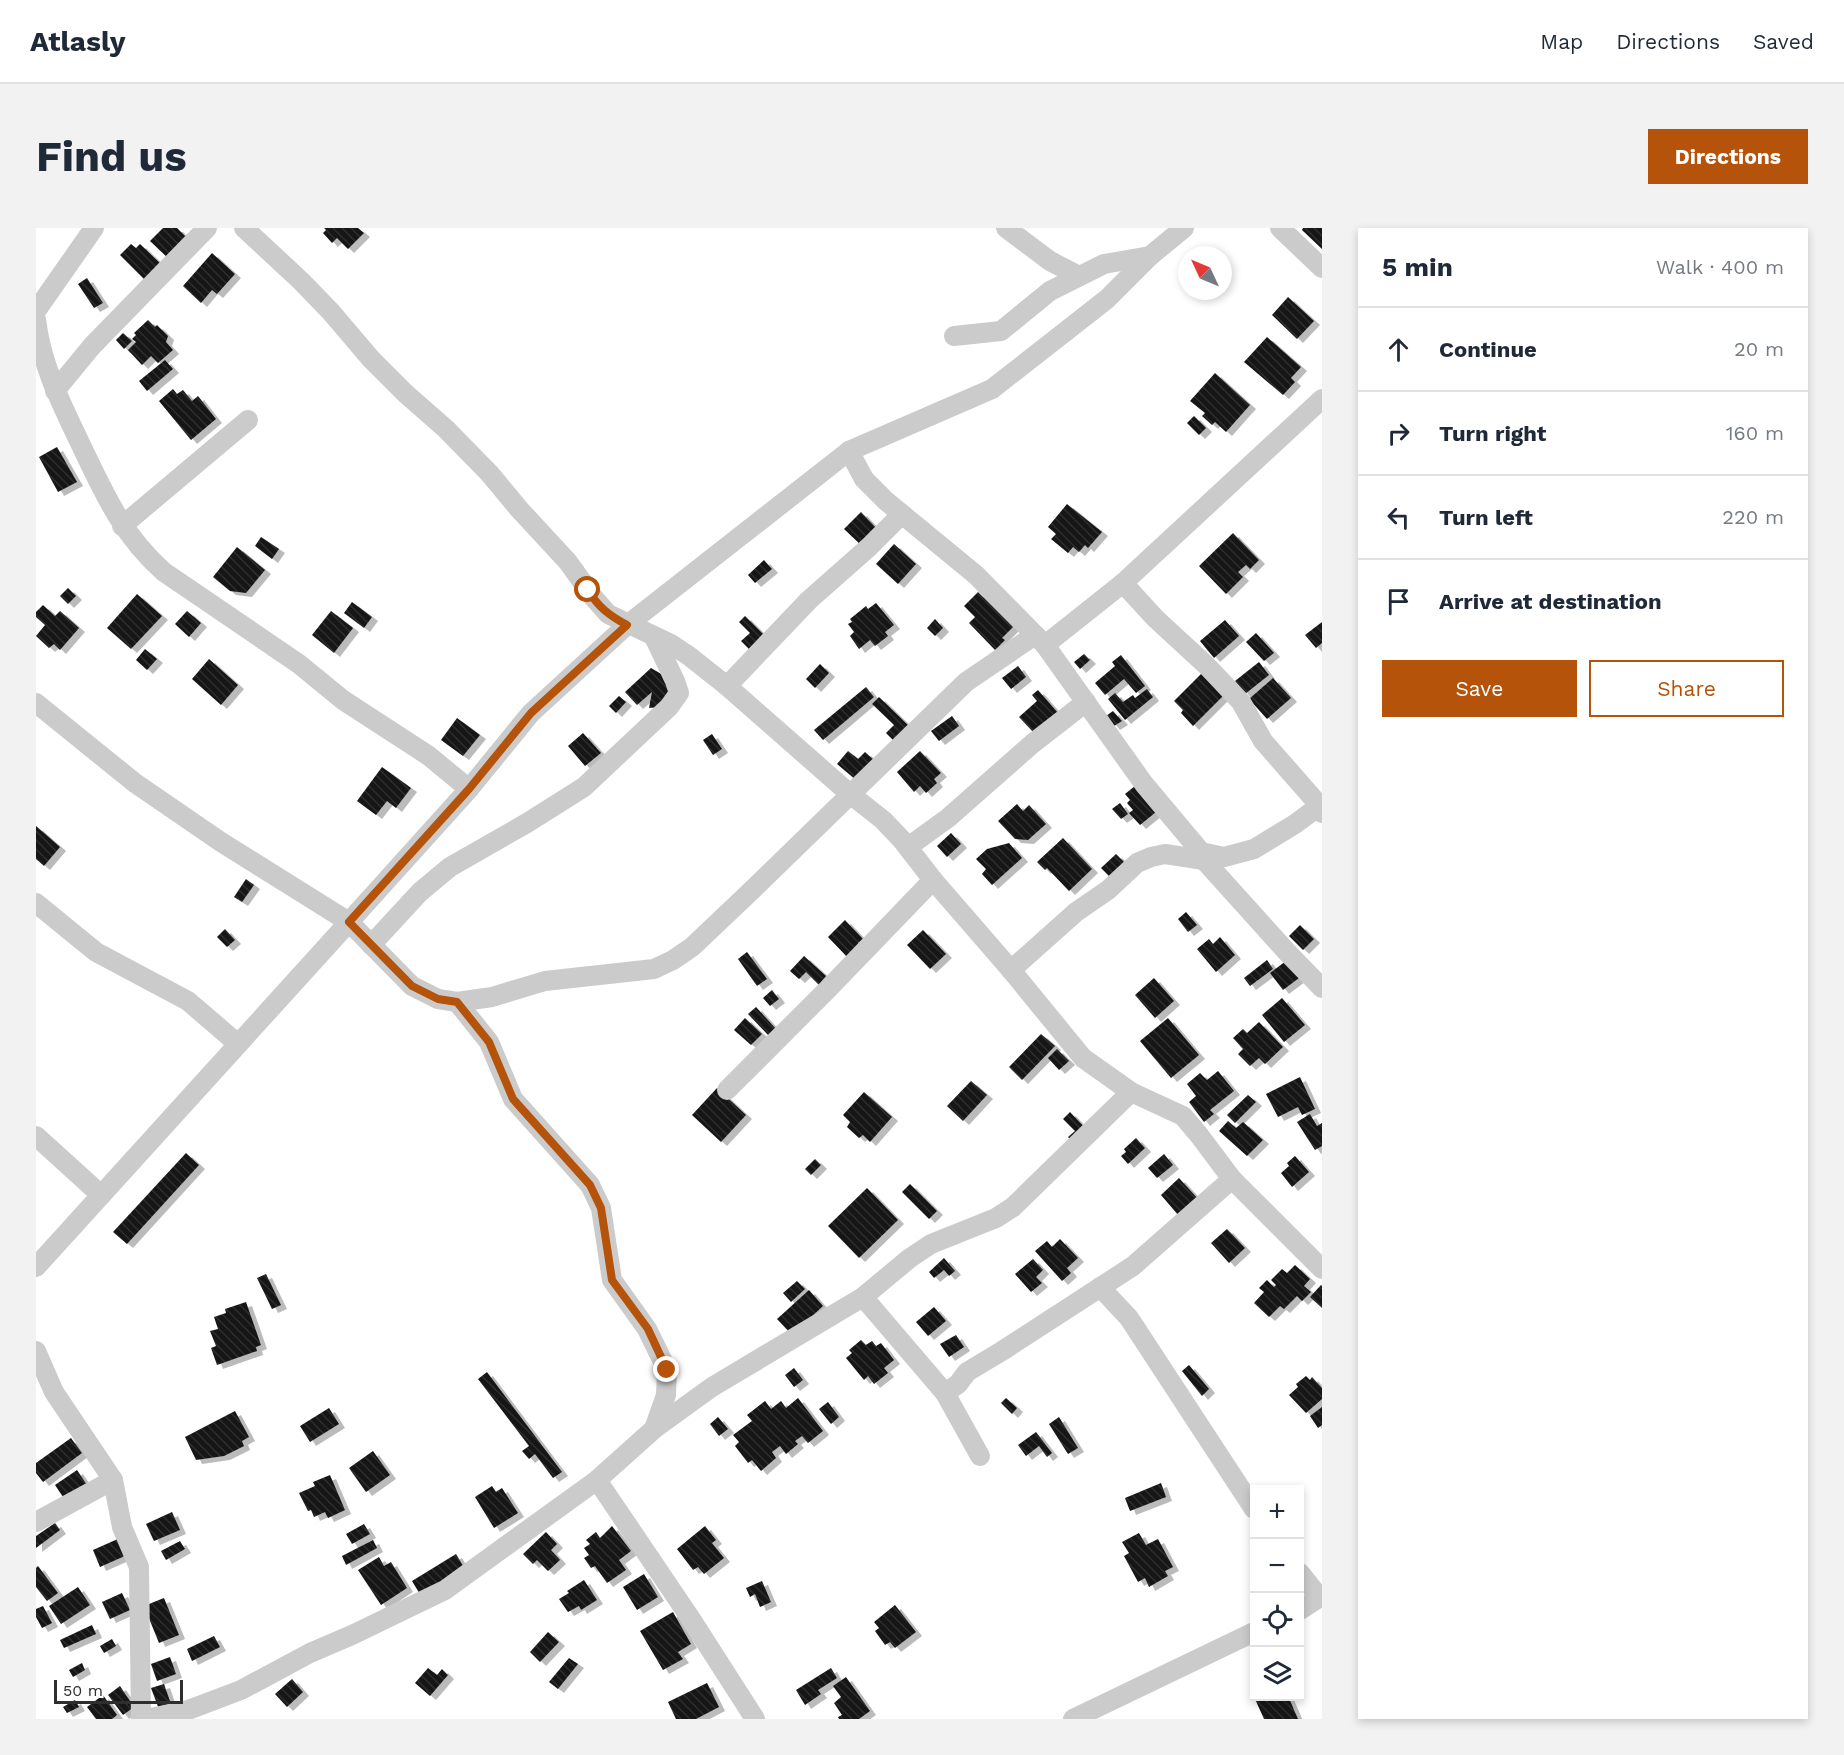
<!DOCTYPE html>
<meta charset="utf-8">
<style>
:root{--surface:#fff;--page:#f2f2f3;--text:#1f2937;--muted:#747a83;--line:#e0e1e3;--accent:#b45309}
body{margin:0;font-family:"Work Sans",sans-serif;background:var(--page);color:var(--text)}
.controls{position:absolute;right:18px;bottom:18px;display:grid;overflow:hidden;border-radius:0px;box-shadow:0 3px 9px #0003}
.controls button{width:54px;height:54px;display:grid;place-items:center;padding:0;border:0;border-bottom:2px solid var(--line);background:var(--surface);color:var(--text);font:30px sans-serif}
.compass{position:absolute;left:1142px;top:18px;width:54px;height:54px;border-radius:50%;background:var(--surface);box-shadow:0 3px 9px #0003;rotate:314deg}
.scale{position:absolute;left:18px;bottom:15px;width:129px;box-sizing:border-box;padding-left:6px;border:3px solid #2e2e2e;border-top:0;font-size:16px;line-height:21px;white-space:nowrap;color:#2e2e2e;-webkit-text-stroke:4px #fff;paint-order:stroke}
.stop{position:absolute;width:18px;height:18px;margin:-14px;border:4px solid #b45309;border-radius:50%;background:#fff}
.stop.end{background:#b45309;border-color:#fff;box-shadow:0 2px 6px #0008}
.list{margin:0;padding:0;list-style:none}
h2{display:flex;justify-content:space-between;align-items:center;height:78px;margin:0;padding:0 24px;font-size:26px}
h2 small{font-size:20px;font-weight:400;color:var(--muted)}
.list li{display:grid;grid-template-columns:39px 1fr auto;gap:18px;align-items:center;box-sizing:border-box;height:84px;padding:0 24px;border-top:2px solid var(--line)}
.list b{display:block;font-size:22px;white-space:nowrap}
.list em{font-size:20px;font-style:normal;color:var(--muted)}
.actions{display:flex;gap:12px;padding:18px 24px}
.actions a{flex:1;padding:14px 0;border:2px solid var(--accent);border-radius:0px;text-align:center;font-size:21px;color:var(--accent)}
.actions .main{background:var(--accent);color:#fff}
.icon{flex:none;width:33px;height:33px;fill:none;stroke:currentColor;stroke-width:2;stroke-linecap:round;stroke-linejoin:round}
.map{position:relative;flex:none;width:1286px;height:1491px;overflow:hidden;border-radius:0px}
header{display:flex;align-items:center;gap:36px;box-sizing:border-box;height:84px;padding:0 30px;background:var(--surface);border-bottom:2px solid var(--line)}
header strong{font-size:28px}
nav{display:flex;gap:33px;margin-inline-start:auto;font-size:21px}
.intro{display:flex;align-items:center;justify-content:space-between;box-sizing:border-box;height:144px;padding:0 36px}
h1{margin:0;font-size:42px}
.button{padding:15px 27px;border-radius:0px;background:var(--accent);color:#fff;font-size:21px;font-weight:700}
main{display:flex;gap:36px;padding:0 36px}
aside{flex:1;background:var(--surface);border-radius:0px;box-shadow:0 3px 9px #0003}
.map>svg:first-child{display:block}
</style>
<header>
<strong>Atlasly</strong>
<nav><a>Map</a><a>Directions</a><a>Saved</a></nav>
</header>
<div class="intro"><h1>Find us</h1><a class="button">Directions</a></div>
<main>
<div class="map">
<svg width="1286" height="1491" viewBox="0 0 1286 1491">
<defs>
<pattern id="building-back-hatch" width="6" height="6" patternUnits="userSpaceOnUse" patternTransform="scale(1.5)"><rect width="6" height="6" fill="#151515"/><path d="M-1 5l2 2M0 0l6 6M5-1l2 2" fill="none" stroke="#2f2f2f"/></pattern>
<filter id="shadow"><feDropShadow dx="6" dy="4" stdDeviation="0" flood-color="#0004"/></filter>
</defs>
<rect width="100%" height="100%" fill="#fff"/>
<g fill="url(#building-back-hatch)" filter="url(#shadow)">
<path d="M127 0H141L153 12 134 32 114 13Z"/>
<path d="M288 0H322L328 5 312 21 301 10 296 15 287 5 290 2Z"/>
<path d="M1267 0H1286V21L1266 2Z"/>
<path d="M95 16 100 20 104 16 127 38 111 54 84 27Z"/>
<path d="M176 25 199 46 181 66 176 62 165 75 147 58Z"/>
<path d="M51 50 67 75 58 80 42 56Z"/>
<path d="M1252 69 1278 93 1261 111 1236 87Z"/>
<path d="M112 92 119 99 121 97 132 108 130 114 137 122 122 135 115 128 106 137 92 122 100 114 96 111 100 107 98 105Z"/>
<path d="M87 105 96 113 88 121 80 112Z"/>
<path d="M1231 109 1265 139 1255 150 1259 154 1247 167 1208 134Z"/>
<path d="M129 132 137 141 111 163 103 153Z"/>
<path d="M1179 145 1214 177 1190 204 1179 194 1176 197 1166 188 1169 185 1154 173Z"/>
<path d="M137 161 141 166 147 162 156 173 162 168 180 191 155 212 123 173Z"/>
<path d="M1158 188 1170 200 1163 207 1151 195Z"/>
<path d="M21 219 41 254 22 264 3 229Z"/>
<path d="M1031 276 1066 304 1052 320 1049 317 1043 324 1037 319 1032 325 1015 311 1020 306 1012 299Z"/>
<path d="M825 284 843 303 827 319 808 301Z"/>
<path d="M1197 305 1223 332 1214 341 1210 337 1202 344 1207 349 1190 366 1163 338Z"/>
<path d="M225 309 243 321 236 331 219 318Z"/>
<path d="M858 316 880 336 862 356 840 336Z"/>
<path d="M201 319 229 342 210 365 194 363 177 349Z"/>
<path d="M728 332 736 341 719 355 712 347Z"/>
<path d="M32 360 40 368 32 376 24 368Z"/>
<path d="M942 364 977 399 966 410 969 412 959 422 933 395 939 389 928 378Z"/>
<path d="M101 366 126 388 95 421 71 400Z"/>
<path d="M316 374 336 389 328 400 308 385Z"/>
<path d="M840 375 858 397 849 404 852 408 839 418 834 412 823 421 814 408 818 404 812 396 816 394 814 391 830 378 832 381Z"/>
<path d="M7 377 19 388 24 383 43 400 24 422 18 416 13 420 0 408 9 397 0 389V384Z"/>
<path d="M151 383 165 395 153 409 139 396Z"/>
<path d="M295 383 317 400 298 425 276 407Z"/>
<path d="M709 388 727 406 713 421 705 413 714 405 703 394Z"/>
<path d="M899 391 907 400 899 408 891 400Z"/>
<path d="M1189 392 1203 408 1178 430 1164 413Z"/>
<path d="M1286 394V415L1280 420 1269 407Z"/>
<path d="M1220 405 1238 425 1228 433 1210 414Z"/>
<path d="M109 421 121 431 111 442 100 432Z"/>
<path d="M1048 426 1054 432 1044 441 1038 434Z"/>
<path d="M1085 427 1109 458 1100 465 1088 451 1069 467 1059 455 1079 438 1076 434Z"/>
<path d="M173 431 202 457 185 477 156 451Z"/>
<path d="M1223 434 1233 447 1209 466 1199 453Z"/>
<path d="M784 436 793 445 779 460 770 451Z"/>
<path d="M982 438 990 449 975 461 966 450Z"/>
<path d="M615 440 632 450 633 462 625 479 613 480 616 464 601 477 589 464Z"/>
<path d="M1166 445 1188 467 1157 498 1145 485 1147 482 1138 473Z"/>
<path d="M1237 450 1255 470 1231 491 1213 471Z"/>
<path d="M830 459 838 469 787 512 778 502Z"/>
<path d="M1111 461 1117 469 1089 492 1072 471 1079 465 1087 474 1097 467 1099 470Z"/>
<path d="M1002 462 1022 485 999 506 983 489 1001 473 996 467Z"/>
<path d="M583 468 590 474 580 485 573 478Z"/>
<path d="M843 469 875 500 860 515 850 505 858 497 836 476Z"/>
<path d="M1077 483 1086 493 1078 498 1070 488Z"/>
<path d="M916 488 923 498 903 513 895 503Z"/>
<path d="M421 490 444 507 427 528 405 512Z"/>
<path d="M547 505 565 525 549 538 532 518Z"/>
<path d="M676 506 686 521 677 527 667 512Z"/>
<path d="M812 523 822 531 829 524 838 532 820 552 801 536Z"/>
<path d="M884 523 905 545 898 551 901 555 890 565 884 558 878 564 861 544Z"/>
<path d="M346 539 375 560 360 580 351 573 340 587 321 573Z"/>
<path d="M1099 558 1120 584 1104 597 1093 585 1097 582 1091 575 1094 572 1089 566Z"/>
<path d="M1084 575 1092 586 1085 591 1076 581Z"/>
<path d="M981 576 987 583 993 577 1010 596 992 612 979 611 962 593Z"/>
<path d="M0 598 24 619 8 638 0 631Z"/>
<path d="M915 605 925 616 911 629 901 618Z"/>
<path d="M1027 610 1056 641 1033 663 1011 640 1009 642 1001 634Z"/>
<path d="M973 615 986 630 956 657 946 646 950 641 940 631 951 621Z"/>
<path d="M1080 626 1092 638 1077 652 1065 640Z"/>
<path d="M210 651 218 657 206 674 198 669Z"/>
<path d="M1150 684 1161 697 1152 704 1142 691Z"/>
<path d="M809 692 827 711 822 715 826 719 813 731 792 709Z"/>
<path d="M1264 697 1278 711 1267 722 1253 708Z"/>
<path d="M189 701 199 712 191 719 181 709Z"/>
<path d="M887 702 910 726 894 741 871 717Z"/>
<path d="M1184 709 1199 727 1180 744 1161 721 1173 711 1177 716Z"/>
<path d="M711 724 731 751 721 758 702 731Z"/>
<path d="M768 728 790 748 783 757 770 744 763 751 754 743Z"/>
<path d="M1231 732 1237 741 1214 758 1208 750Z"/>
<path d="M1250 733 1263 750 1247 762 1234 745Z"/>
<path d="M1118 750 1138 773 1119 790 1099 767Z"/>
<path d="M736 762 743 771 734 778 727 770Z"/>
<path d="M1246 770 1269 797 1248 814 1226 787Z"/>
<path d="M720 779 740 801 733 808 712 786Z"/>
<path d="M709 790 726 806 715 817 698 802Z"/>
<path d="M1132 790 1163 827 1135 850 1104 813Z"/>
<path d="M1223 794 1247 819 1229 836 1223 830 1214 838 1202 826 1207 821 1197 810 1207 801 1211 805Z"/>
<path d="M1005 806 1019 818 986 852 973 839Z"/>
<path d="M1021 821 1033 833 1023 842 1012 830Z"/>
<path d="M1182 843 1198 863 1174 882 1178 886 1168 894 1153 874 1160 868 1151 856 1164 845 1171 852Z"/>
<path d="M1264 849 1279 881 1266 887 1262 879 1242 889 1230 866Z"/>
<path d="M935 853 951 867 927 893 911 878Z"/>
<path d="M681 860 710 887 685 914 656 887Z"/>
<path d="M828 864 856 889 834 914 827 907 823 910 811 899 814 894 807 887Z"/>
<path d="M1212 867 1220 874 1199 895 1191 887Z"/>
<path d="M1034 884 1051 902 1038 915 1032 909 1039 903 1027 891Z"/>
<path d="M1274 886 1281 898 1286 895V918L1279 922 1261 894Z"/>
<path d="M1192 893 1200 900 1207 894 1227 912 1211 928 1183 903Z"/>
<path d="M1100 910 1109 920 1092 936 1085 928 1090 924 1088 921Z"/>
<path d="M150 925 163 937 91 1016 77 1004Z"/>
<path d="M1128 926 1137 937 1121 950 1112 940Z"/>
<path d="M1259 928 1273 944 1256 959 1245 945 1253 938 1251 935Z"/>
<path d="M779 931 785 937 775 947 769 941Z"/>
<path d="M1143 950 1162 971 1143 988 1125 967Z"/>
<path d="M874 956 901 983 893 991 866 964Z"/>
<path d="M831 960 862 992 823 1030 792 998Z"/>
<path d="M1191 1001 1209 1020 1193 1035 1175 1015Z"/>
<path d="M1024 1011 1042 1030 1031 1040 1035 1045 1026 1053 999 1023 1011 1013 1016 1019Z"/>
<path d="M908 1030 919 1043 913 1048 908 1042 898 1050 893 1044Z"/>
<path d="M997 1031 1007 1042 1000 1049 1006 1055 995 1064 979 1046Z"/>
<path d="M1259 1037 1274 1051 1268 1058 1275 1064 1266 1073 1261 1068 1248 1081 1244 1078 1233 1089 1218 1075 1228 1064 1223 1060 1231 1052 1238 1059 1240 1057 1235 1052 1246 1041 1251 1045Z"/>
<path d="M230 1046 245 1077 236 1081 221 1050Z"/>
<path d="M761 1053 769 1061 755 1074 747 1065Z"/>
<path d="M1285 1057 1286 1058V1080L1274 1069Z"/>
<path d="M773 1062 787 1078 756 1107 741 1091Z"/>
<path d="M210 1074 225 1117 220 1119 221 1123 181 1137 175 1120 180 1118 174 1103 182 1101 178 1089 190 1085 189 1081Z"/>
<path d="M898 1079 910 1093 892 1108 880 1094Z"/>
<path d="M920 1107 928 1119 913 1129 904 1116Z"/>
<path d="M825 1112 830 1117 836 1113 840 1118 845 1115 858 1132 848 1140 852 1145 838 1156 832 1148 828 1152 810 1130 816 1125 813 1122Z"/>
<path d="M1153 1137 1173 1161 1166 1168 1146 1143Z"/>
<path d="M758 1140 767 1152 758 1159 749 1147Z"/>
<path d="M451 1144 526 1244 517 1250 499 1226 493 1231 486 1223 493 1218 442 1151Z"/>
<path d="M1270 1148 1274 1152 1276 1149 1286 1160V1171L1270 1185 1253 1167 1262 1159 1260 1156Z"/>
<path d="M762 1170 787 1203 772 1215 766 1208 759 1213 762 1216 750 1226 744 1218 736 1224 740 1230 725 1243 716 1232 712 1235 699 1218 703 1214 697 1207 716 1193 711 1187 729 1173 735 1181 745 1173 750 1180Z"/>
<path d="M970 1170 981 1180 976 1186 965 1175Z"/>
<path d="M792 1174 803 1189 795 1196 783 1181Z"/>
<path d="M1286 1179V1197L1282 1200 1274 1188Z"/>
<path d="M293 1180 303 1196 274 1214 264 1198Z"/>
<path d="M199 1183 213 1209 206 1213 208 1218 188 1228 160 1232 149 1209Z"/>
<path d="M682 1189 692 1201 683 1208 674 1196Z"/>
<path d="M1023 1189 1042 1220 1032 1226 1013 1196Z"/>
<path d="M1000 1204 1016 1225 1011 1229 1003 1218 990 1228 982 1217Z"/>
<path d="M35 1210 46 1225 7 1254 0 1245V1235Z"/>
<path d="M337 1223 354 1247 330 1264 313 1240Z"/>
<path d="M41 1242 51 1257 29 1272 19 1257Z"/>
<path d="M294 1247 309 1282 292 1290 289 1284 278 1289 275 1282 272 1283 263 1265 279 1258 277 1254Z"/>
<path d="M1125 1255 1130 1269 1094 1283 1089 1270Z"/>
<path d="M456 1258 460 1264 466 1260 482 1285 458 1300 439 1269Z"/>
<path d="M136 1284 144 1302 118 1313 110 1296Z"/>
<path d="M19 1295 24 1302 0 1320V1308Z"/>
<path d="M328 1296 334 1306 316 1316 310 1306Z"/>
<path d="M576 1298 595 1323 583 1332 590 1342 571 1355 559 1338 555 1340 548 1330 553 1327 548 1320 554 1316 550 1312 560 1304 564 1310Z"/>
<path d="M669 1298 680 1312 676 1315 688 1330 668 1346 662 1339 657 1342 641 1321Z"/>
<path d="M510 1304 521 1316 515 1322 524 1332 512 1343 501 1332 497 1336 487 1326Z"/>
<path d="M1103 1305 1110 1317 1122 1311 1137 1339 1129 1343 1132 1348 1113 1359 1109 1350 1102 1354 1088 1328 1093 1325 1086 1314Z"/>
<path d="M84 1310 91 1327 64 1339 57 1322Z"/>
<path d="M337 1312 341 1320 310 1337 306 1328Z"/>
<path d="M144 1313 149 1321 130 1332 125 1323Z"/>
<path d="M420 1326 429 1341 385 1368 376 1353Z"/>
<path d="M343 1329 348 1338 355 1334 371 1360 345 1377 322 1342Z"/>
<path d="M2 1338 22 1365 11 1373 0 1359V1340Z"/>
<path d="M608 1346 622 1369 601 1382 587 1359Z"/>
<path d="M548 1352 561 1372 545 1382 543 1378 532 1384 523 1371 533 1365 531 1363Z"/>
<path d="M726 1353 735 1374 724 1379 719 1366 714 1369 710 1360Z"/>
<path d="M42 1359 54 1377 25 1396 13 1378Z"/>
<path d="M86 1365 94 1382 74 1391 66 1374Z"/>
<path d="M128 1370 143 1407 123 1415 108 1378Z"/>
<path d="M859 1377 880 1404 859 1420 854 1414 849 1417 839 1403 843 1400 838 1394Z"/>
<path d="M7 1378 16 1395 6 1400 0 1389V1381Z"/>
<path d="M637 1384 655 1416 642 1424 647 1431 627 1442 604 1403Z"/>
<path d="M56 1397 60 1406 28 1420 24 1412Z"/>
<path d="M512 1404 523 1414 504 1434 494 1424Z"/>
<path d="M178 1408 184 1419 156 1433 151 1421Z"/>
<path d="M76 1411 80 1418 68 1425 64 1418Z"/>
<path d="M134 1429 140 1446 121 1453 115 1436Z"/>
<path d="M533 1430 542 1436 522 1461 513 1454Z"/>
<path d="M46 1435 49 1442 37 1449 33 1442Z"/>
<path d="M392 1440 401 1447 406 1441 412 1447 394 1468 379 1455Z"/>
<path d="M795 1440 801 1450 782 1462 785 1466 769 1477 760 1462Z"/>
<path d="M810 1449 834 1483 823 1491H803L802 1489 806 1487 798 1475 805 1469 797 1458Z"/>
<path d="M256 1451 267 1464 251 1479 239 1466Z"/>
<path d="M671 1455 683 1479 660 1491H640L632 1474Z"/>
<path d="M128 1456 136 1479 124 1484 115 1460Z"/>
<path d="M84 1458 98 1479 87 1487 72 1467Z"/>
<path d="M67 1467 81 1487 76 1491H60L51 1479Z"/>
<path d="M1224 1468H1252L1262 1491H1228L1219 1471Z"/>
<path d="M39 1472 43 1479 31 1485 27 1479Z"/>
</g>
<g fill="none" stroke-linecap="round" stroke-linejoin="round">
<g stroke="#cbcbcb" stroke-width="20">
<path d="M208 0 265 53 295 84 335 131 369 165 410 201 454 246 483 281 532 334 557 369 572 386 635 416 653 428 691 458 814 566 847 592 866 612 897 652 975 742 1047 830 1095 864 1147 888 1163 907 1196 951 1286 1041"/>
<path d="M970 0 1014 33 1043 48"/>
<path d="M1244 0 1286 40"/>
<path d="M0 83 58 0"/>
<path d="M0 91C5 136 25 175 44 215 68 265 86 307 128 344L263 436 307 472 393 528 433 561 313 694 0 1039"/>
<path d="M918 108 965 103 1014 63 1068 36 1114 28"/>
<path d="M19 163 56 118 171 0"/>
<path d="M813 223 828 251 850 273 940 347 1009 417 1108 556 1165 624 1168 632 1250 723 1286 760"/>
<path d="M86 298 212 192"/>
<path d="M1087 355 1119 390 1171 438 1205 474 1227 513 1283 577 1286 585"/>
<path d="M1009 417 1087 355 1286 171"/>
<path d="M691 458 773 372 833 319 866 286"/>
<path d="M0 475 99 555 185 614 313 694 376 758 402 771 421 774 456 769 509 753 618 741 637 732 656 719 713 665 930 454 999 407"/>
<path d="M433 561 495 485 591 397 813 223 956 161 1071 71 1114 28 1148 0"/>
<path d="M872 619 912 590 996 516 1050 474"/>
<path d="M1165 624 1188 629 1218 621 1259 596 1286 576"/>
<path d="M0 675 60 724 152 773 202 816"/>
<path d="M335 717 384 664 414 639 491 595 548 559 633 479 643 465 639 453 618 409"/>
<path d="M975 742 1040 684 1072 662 1101 635 1115 629 1129 626 1168 632"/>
<path d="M421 774 453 814 477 871 554 957 565 980 576 1052 611 1101 631 1142 630 1167 618 1201"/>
<path d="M691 862 793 760 897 652"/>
<path d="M0 908 65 967"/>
<path d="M1064 1059 1093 1090 1218 1281"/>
<path d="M827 1069 909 1165 944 1228"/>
<path d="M0 1123 18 1164 77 1252 86 1299 103 1339 105 1491"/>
<path d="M909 1165 922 1156 931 1144 966 1123 1097 1038 1196 951"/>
<path d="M561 1252 653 1388 719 1491"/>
<path d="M0 1294 77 1252"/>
<path d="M1264 1345 1284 1370"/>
<path d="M1264 1382 1286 1368"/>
<path d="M110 1491 152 1482 205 1462 274 1425 316 1407 409 1362 561 1252 618 1201 676 1159 827 1069 874 1030 895 1016 960 990 977 979 1095 864"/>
<path d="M1037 1491 1218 1404"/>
</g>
</g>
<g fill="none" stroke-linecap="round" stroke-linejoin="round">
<path stroke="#b45309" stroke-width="8" d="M552 362C562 379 574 388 591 397L495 485 433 561 313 694 376 758 402 771 421 774 453 814 477 871 554 957 565 980 576 1052 612 1101 631 1142"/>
</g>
</svg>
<div class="controls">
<button>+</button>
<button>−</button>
<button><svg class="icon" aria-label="locate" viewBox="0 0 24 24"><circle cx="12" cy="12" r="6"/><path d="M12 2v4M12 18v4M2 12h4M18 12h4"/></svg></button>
<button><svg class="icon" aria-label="layers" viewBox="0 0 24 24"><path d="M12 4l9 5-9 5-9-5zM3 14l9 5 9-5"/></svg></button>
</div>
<svg class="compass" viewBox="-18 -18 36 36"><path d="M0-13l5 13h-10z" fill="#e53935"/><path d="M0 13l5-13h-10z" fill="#747a83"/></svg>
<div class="scale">50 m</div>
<div class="stop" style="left:552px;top:362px"></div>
<div class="stop end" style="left:631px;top:1142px"></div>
</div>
<aside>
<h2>5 min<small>Walk · 400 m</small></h2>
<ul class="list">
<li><svg class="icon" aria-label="ahead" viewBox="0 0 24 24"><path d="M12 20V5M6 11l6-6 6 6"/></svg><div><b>Continue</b></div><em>20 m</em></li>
<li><svg class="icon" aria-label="right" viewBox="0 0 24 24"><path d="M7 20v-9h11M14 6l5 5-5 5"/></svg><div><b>Turn right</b></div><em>160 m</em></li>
<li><svg class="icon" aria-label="left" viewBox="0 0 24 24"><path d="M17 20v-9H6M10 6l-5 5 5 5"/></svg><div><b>Turn left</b></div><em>220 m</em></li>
<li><svg class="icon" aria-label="arrive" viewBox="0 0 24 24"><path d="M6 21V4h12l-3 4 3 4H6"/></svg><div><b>Arrive at destination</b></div></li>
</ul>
<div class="actions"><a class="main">Save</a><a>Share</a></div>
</aside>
</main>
